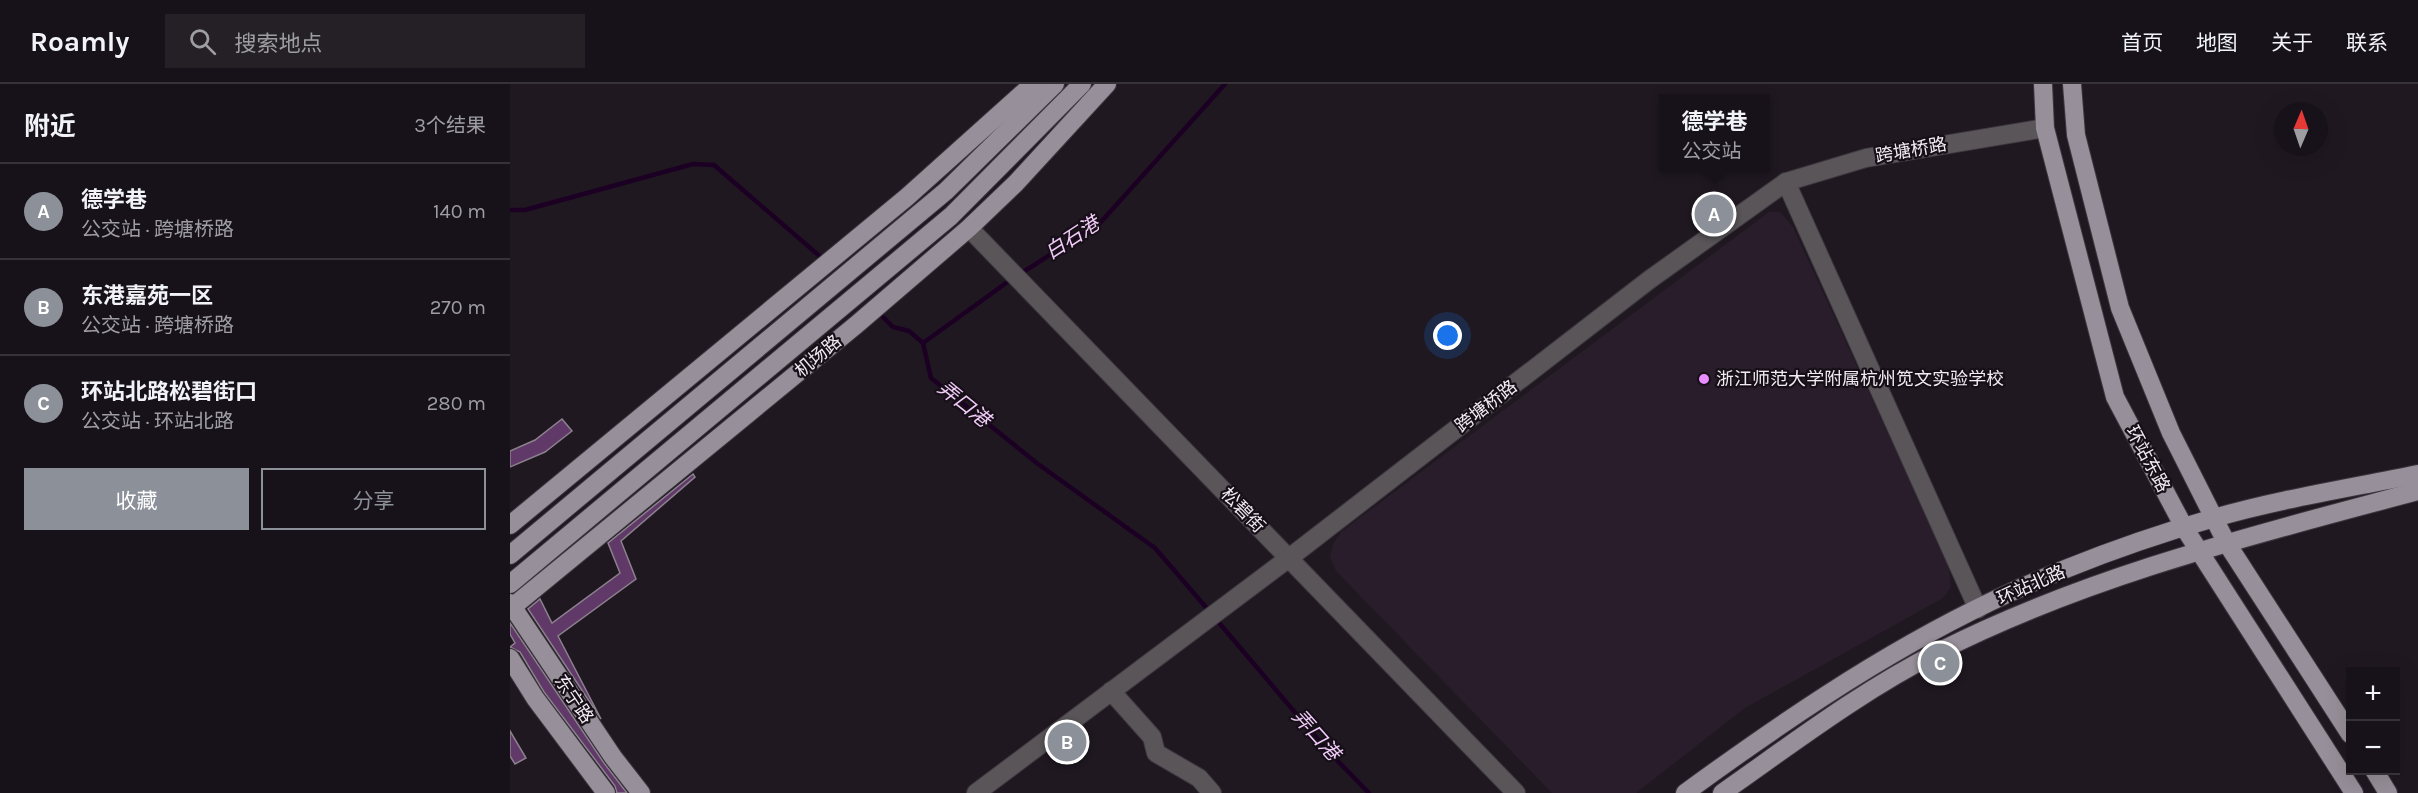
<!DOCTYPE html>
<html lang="zh">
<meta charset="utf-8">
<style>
:root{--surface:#171219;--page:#242026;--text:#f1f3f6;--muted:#9e9ea2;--line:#363238;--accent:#8c9099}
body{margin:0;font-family:Karla,"Noto Sans SC",sans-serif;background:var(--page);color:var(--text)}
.controls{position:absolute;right:18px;bottom:18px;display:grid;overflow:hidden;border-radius:0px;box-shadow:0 6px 24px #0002}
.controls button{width:54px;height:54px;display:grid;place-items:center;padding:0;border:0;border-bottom:2px solid var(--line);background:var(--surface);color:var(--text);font:30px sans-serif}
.compass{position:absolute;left:1764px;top:18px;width:54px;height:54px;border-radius:50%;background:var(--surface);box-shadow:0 6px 24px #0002;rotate:2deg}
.you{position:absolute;left:938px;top:252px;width:21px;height:21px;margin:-15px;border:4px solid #fff;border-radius:50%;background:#1a73e8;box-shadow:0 0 0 9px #1a73e833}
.badge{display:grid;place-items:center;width:39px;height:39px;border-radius:50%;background:var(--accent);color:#fff;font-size:20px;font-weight:700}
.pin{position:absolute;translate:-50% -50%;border:3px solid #fff;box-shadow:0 2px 6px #0006}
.popup{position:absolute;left:1149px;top:10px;width:111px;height:78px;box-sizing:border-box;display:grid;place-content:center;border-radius:0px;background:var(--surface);filter:drop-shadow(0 2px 4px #0005);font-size:20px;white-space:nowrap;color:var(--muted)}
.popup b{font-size:22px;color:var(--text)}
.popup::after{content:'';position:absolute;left:50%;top:100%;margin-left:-12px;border:12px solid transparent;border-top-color:var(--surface)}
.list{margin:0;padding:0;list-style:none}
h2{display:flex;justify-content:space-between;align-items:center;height:78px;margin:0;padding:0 24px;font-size:26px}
h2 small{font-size:20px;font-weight:400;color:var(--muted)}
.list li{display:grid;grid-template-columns:39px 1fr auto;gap:18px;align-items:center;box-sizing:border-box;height:96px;padding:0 24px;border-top:2px solid var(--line)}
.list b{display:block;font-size:22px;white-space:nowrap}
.list p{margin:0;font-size:20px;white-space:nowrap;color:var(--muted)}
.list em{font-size:20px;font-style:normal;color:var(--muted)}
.actions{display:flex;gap:12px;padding:18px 24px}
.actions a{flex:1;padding:14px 0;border:2px solid var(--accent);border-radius:0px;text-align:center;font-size:21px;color:var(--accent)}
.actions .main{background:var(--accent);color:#fff}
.icon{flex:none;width:33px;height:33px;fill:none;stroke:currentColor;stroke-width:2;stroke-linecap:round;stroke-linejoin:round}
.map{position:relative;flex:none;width:1908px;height:709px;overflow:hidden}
header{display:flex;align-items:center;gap:36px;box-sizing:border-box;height:84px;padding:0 30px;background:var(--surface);border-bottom:2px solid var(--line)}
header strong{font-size:28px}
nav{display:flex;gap:33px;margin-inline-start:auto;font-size:21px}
.search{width:420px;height:54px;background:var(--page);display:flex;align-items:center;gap:15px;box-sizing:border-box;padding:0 21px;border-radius:0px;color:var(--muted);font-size:22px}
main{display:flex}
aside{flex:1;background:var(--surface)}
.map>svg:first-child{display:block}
</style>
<header>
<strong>Roamly</strong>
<div class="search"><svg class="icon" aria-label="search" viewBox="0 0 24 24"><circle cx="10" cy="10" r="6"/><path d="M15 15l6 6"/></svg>搜索地点</div>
<nav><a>首页</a><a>地图</a><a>关于</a><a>联系</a></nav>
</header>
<main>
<aside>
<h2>附近<small>3个结果</small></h2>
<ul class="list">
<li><span class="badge">A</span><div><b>德学巷</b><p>公交站 · 跨塘桥路</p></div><em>140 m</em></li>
<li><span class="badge">B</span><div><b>东港嘉苑一区</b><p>公交站 · 跨塘桥路</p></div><em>270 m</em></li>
<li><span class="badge">C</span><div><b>环站北路松碧街口</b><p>公交站 · 环站北路</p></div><em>280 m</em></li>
</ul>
<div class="actions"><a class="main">收藏</a><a>分享</a></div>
</aside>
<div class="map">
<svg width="1908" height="709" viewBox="0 0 1908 709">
<rect width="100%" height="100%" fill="#1f1821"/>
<path fill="#291d2b" d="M1259 128H1270L1283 143 1439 482 1441 503 1433 514 1235 624 1126 709H1042L826 487 820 473 823 460 832 447Z"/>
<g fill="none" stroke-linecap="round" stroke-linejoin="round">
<g stroke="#1c0023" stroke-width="4.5">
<path d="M0 126H15L183 80 204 81 313 175"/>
<path d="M510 190 590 139 715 0"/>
<path d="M369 229 383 243 399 247 413 259 421 294 528 380 645 464 700 528"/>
<path d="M413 259 503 194"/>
<path d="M705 534 816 665 859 709"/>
</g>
</g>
<g fill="#603969" stroke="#8b818d" stroke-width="1.5">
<path d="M52 335 62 347 35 368 0 383V367L25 356Z"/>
<path d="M183 390 185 393 111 457 126 495 48 552 91 635 18 525 30 515 42 539 110 489 98 459Z"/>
<path d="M0 539 94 679 117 709H107L105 702 34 608 10 568 0 563 5 559 0 550Z"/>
<path d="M0 647 16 674 5 680 0 672Z"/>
</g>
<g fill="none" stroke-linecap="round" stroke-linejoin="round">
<g stroke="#3c363e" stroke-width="20">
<g id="minor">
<path d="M1276 98 1468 525"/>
<path d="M459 144 1006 709"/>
<path d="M601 607 642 653 646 669 689 694 702 709"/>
<path d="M466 709 779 474 1139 196 1276 98 1356 74 1535 44"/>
</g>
</g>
<g stroke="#3c363e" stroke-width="20">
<g id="major">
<path d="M1533 0 1535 44 1605 313 1675 445 1844 709"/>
<path d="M1562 0 1566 51 1610 224 1661 349 1716 458 1840 650"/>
<path d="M0 441 397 113 523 0"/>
<path d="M0 471 436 107 545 0"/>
<path d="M0 500 441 132 572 0"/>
<path d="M0 519 103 673 131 709"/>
<path d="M0 525 346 241 459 144 506 99 597 0"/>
<path d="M0 574 25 614 96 709"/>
<path d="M1864 686 1878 709"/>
<path d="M1175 709C1294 622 1419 538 1558 484 1605 465 1655 448 1704 434 1770 415 1840 404 1908 390"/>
<path d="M1212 709C1282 660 1351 607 1428 568 1580 491 1744 451 1908 407"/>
</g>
</g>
<use href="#minor" stroke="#595559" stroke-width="18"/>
<use href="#major" stroke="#978f99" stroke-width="18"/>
</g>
<circle fill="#e98dfe" stroke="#160f17" stroke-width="2" cx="1194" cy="295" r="6"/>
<g text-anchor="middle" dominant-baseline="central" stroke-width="4.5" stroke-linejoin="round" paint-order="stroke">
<g font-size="18" fill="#f1ecf2" stroke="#160f17">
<text transform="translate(1401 66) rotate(-10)">跨塘桥路</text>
<text transform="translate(308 272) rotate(-40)">机场路</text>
<text transform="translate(976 322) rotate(-38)">跨塘桥路</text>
<text transform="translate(1638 375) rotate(62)">环站东路</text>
<text transform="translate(733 426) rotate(46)">松碧街</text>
<text transform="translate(1521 501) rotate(-24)">环站北路</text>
<text transform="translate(64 615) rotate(56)">东宁路</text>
</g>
<g font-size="18" fill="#f1ecf2" stroke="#160f17" text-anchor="start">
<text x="1206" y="295">浙江师范大学附属杭州笕文实验学校</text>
</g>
<g font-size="20" font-style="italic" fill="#f1ccf9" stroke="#160f17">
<text transform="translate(562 154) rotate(-33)">白石港</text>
<text transform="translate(454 320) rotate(39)">弄口港</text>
<text transform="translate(806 651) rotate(48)">弄口港</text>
</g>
</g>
</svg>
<div class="controls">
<button>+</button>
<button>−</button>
</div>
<svg class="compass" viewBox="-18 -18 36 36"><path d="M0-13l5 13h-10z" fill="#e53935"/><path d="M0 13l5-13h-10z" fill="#9e9ea2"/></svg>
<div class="you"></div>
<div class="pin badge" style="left:1204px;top:130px">A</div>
<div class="popup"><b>德学巷</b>公交站</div>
<div class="pin badge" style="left:557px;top:658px">B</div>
<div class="pin badge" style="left:1430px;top:579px">C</div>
</div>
</main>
